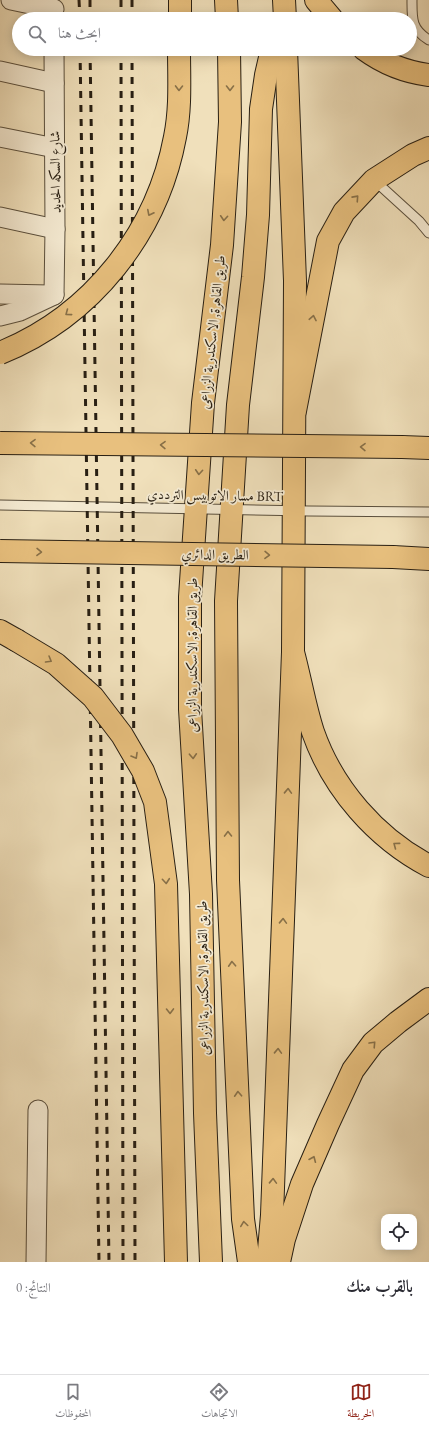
<!DOCTYPE html>
<html lang="ar">
<meta charset="utf-8">
<style>
:root{--surface:#fff;--page:#f2f2f3;--text:#2b2b33;--muted:#7c7c81;--line:#e1e1e2;--accent:#8f2418}
body{margin:0;font-family:"EB Garamond",Amiri,serif;background:var(--page);color:var(--text);direction:rtl}
.controls{position:absolute;right:12px;bottom:12px;display:grid;overflow:hidden;border-radius:8px;box-shadow:0 2px 10px #0003}
.controls button{width:36px;height:36px;display:grid;place-items:center;padding:0;border:0;border-bottom:1px solid var(--line);background:var(--surface);color:var(--text);font:20px sans-serif}
.list{margin:0;padding:0;list-style:none}
h2{display:flex;justify-content:space-between;align-items:center;height:52px;margin:0;padding:0 16px;font-size:17px}
h2 small{font-size:13px;font-weight:400;color:var(--muted)}
.icon{flex:none;width:22px;height:22px;fill:none;stroke:currentColor;stroke-width:2;stroke-linecap:round;stroke-linejoin:round}
.map{position:relative;flex:none;width:429px;height:1262px;overflow:hidden;direction:ltr}
.search{position:absolute;background:var(--surface);box-shadow:0 2px 10px #0003;left:12px;right:12px;top:12px;height:44px;display:flex;align-items:center;gap:10px;box-sizing:border-box;padding:0 14px;border-radius:22px;color:var(--muted);font-size:15px}
.sheet{height:112px;background:var(--surface)}
nav{display:flex;justify-content:space-around;align-items:center;box-sizing:border-box;height:56px;border-top:1px solid var(--line);background:var(--surface);font-size:11px;color:var(--muted)}
nav a{display:grid;justify-items:center;gap:2px}
nav .on{color:var(--accent)}
.map>svg:first-child{display:block}
</style>
<div class="map">
<svg width="429" height="1262" viewBox="0 0 429 1262">
<rect width="100%" height="100%" fill="#f0e0bb"/>
<filter id="stains"><feTurbulence type="fractalNoise" baseFrequency=".005" numOctaves="4"/><feColorMatrix values="0 0 0 0 .2 0 0 0 0 .09 0 0 0 0 .02 0 0 0 .5 -.17"/></filter>
<radialGradient id="worn" r=".72"><stop offset=".6" stop-color="#630" stop-opacity="0"/><stop offset="1" stop-color="#630" stop-opacity=".3"/></radialGradient>
<g fill="none" stroke-linecap="round" stroke-linejoin="round">
<g stroke="#5a4f3d" stroke-width="11">
<g id="service">
<path d="M412 0C412 19 411 29 429 40"/>
<path d="M374 180 419 221 429 233"/>
<path d="M0 505 309 511 429 512"/>
</g>
</g>
<g stroke="#5a4f3d" stroke-width="21">
<g id="minor">
<path d="M11 0 54 9"/>
<path d="M0 71 54 83"/>
<path d="M0 137 55 148"/>
<path d="M0 217 55 229"/>
<path d="M0 294 50 295"/>
<path d="M54 295 55 229 54 49"/>
<path d="M0 316 20 311 54 295"/>
<path d="M36 1262 38 1110"/>
</g>
</g>
<g stroke="#281f13" stroke-width="24">
<g id="trunk">
<path d="M226 0 227 19"/>
<path d="M284 0 285 19"/>
<path d="M211 1262 205 1113 201 894 190 709V597L203 403 222 245 230 122 229 49"/>
<path d="M249 1262 243 1219 228 880 226 601 238 405 253 277 258 215 261 109 266 75 272 49"/>
<path d="M268 1262 272 1215 293 652 295 281 286 49"/>
</g>
</g>
<g stroke="#281f13" stroke-width="24">
<g id="motorway">
<path d="M316 0 332 19"/>
<path d="M180 19V0"/>
<path d="M364 49C383 63 405 72 429 75"/>
<path d="M295 411 328 241 344 212 374 180 413 155 429 148"/>
<path d="M402 447 429 448"/>
<path d="M393 557 429 559"/>
<path d="M0 631 16 640"/>
<path d="M293 652C300 678 305 708 313 732 333 789 376 838 429 866"/>
<path d="M279 1262 284 1239 302 1184 328 1124 353 1070 373 1043 398 1022 429 999"/>
</g>
</g>
<use href="#service" stroke="#f5ebd3" stroke-width="9"/>
<use href="#minor" stroke="#f5ebd3" stroke-width="19"/>
<use href="#trunk" stroke="#e8c07e" stroke-width="22"/>
<use href="#motorway" stroke="#e8c07e" stroke-width="22"/>
<g stroke="#281f13" stroke-width="3" stroke-dasharray="7 7" stroke-linecap="butt">
<path d="M79 0 80 19"/>
<path d="M90 0V19"/>
<path d="M121 0V19"/>
<path d="M132 0V19"/>
<path d="M80 49 99 1262"/>
<path d="M90 49 109 1262"/>
<path d="M121 49 123 1262"/>
<path d="M132 49 135 1262"/>
</g>
<g stroke="#281f13" stroke-width="24" stroke-linecap="butt">
<g id="motorway-bridge">
<path d="M0 353C92 316 157 233 175 137 181 108 179 78 179 49"/>
<path d="M0 443 402 447"/>
<path d="M0 551 393 557"/>
<path d="M16 640 56 664 93 697 122 735 143 771 155 802 166 884 176 1262"/>
</g>
</g>
<use href="#motorway-bridge" stroke="#e8c07e" stroke-width="22"/>
</g>
<defs><path id="oneway-chevron" d="M-2-3.5L2.5 0L-2 3.5" fill="none" stroke-width="1.6" stroke-linecap="round" stroke-linejoin="round"/></defs>
<g stroke="#887048">
<use href="#oneway-chevron" transform="translate(179 88) rotate(91)"/>
<use href="#oneway-chevron" transform="translate(230 88) rotate(90)"/>
<use href="#oneway-chevron" transform="translate(356 198) rotate(-48)"/>
<use href="#oneway-chevron" transform="translate(150 213) rotate(117)"/>
<use href="#oneway-chevron" transform="translate(224 218) rotate(94)"/>
<use href="#oneway-chevron" transform="translate(68 313) rotate(143)"/>
<use href="#oneway-chevron" transform="translate(313 318) rotate(-79)"/>
<use href="#oneway-chevron" transform="translate(33 443) rotate(-179)"/>
<use href="#oneway-chevron" transform="translate(163 445) rotate(-179)"/>
<use href="#oneway-chevron" transform="translate(363 447) rotate(-179)"/>
<use href="#oneway-chevron" transform="translate(199 472) rotate(94)"/>
<use href="#oneway-chevron" transform="translate(39 552) rotate(1)"/>
<use href="#oneway-chevron" transform="translate(267 555) rotate(1)"/>
<use href="#oneway-chevron" transform="translate(49 660) rotate(30)"/>
<use href="#oneway-chevron" transform="translate(135 756) rotate(60)"/>
<use href="#oneway-chevron" transform="translate(193 756) rotate(87)"/>
<use href="#oneway-chevron" transform="translate(288 791) rotate(-88)"/>
<use href="#oneway-chevron" transform="translate(228 834) rotate(-91)"/>
<use href="#oneway-chevron" transform="translate(396 845) rotate(-143)"/>
<use href="#oneway-chevron" transform="translate(166 881) rotate(85)"/>
<use href="#oneway-chevron" transform="translate(283 921) rotate(-88)"/>
<use href="#oneway-chevron" transform="translate(232 964) rotate(-93)"/>
<use href="#oneway-chevron" transform="translate(170 1011) rotate(89)"/>
<use href="#oneway-chevron" transform="translate(373 1044) rotate(-47)"/>
<use href="#oneway-chevron" transform="translate(278 1051) rotate(-88)"/>
<use href="#oneway-chevron" transform="translate(238 1094) rotate(-93)"/>
<use href="#oneway-chevron" transform="translate(313 1159) rotate(-67)"/>
<use href="#oneway-chevron" transform="translate(273 1181) rotate(-88)"/>
<use href="#oneway-chevron" transform="translate(244 1224) rotate(-98)"/>
</g>
<g text-anchor="middle" dominant-baseline="central" stroke-width="3.5" stroke-linejoin="round" paint-order="stroke">
<g font-size="14" fill="#281f13" stroke="#f5ebd3">
<text transform="translate(55 172) rotate(-91)">شارع السكه الحديد</text>
<text transform="translate(212 332) rotate(-84)">طريق القاهرة, الاسكندرية الزراعى</text>
<text transform="translate(215 495) rotate(1)">مسار الاتوبيس الترددي BRT</text>
<text transform="translate(215 554) rotate(1)">الطريق الدائري</text>
<text transform="translate(192 655) rotate(-90)">طريق القاهرة, الاسكندرية الزراعى</text>
<text transform="translate(203 978) rotate(-91)">طريق القاهرة, الاسكندرية الزراعى</text>
</g>
</g>
<rect width="100%" height="100%" filter="url(#stains)"/>
<rect width="100%" height="100%" fill="url(#worn)"/>
</svg>
<div class="controls">
<button><svg class="icon" aria-label="locate" viewBox="0 0 24 24"><circle cx="12" cy="12" r="6"/><path d="M12 2v4M12 18v4M2 12h4M18 12h4"/></svg></button>
</div>
<div class="search"><svg class="icon" aria-label="search" viewBox="0 0 24 24"><circle cx="10" cy="10" r="6"/><path d="M15 15l6 6"/></svg>ابحث هنا</div>
</div>
<section class="sheet">
<h2>بالقرب منك<small>النتائج: 0</small></h2>
<ul class="list">
</ul>
</section>
<nav>
<a class="on"><svg class="icon" aria-label="map" viewBox="0 0 24 24"><path d="M3 6l6-2 6 2 6-2v14l-6 2-6-2-6 2zM9 4v14M15 6v14"/></svg>الخريطة</a>
<a><svg class="icon" aria-label="directions" viewBox="0 0 24 24"><path d="M12 3l9 9-9 9-9-9zM9 14v-3h6M13 9l2 2-2 2"/></svg>الاتجاهات</a>
<a><svg class="icon" aria-label="saved" viewBox="0 0 24 24"><path d="M7 4h10v16l-5-4-5 4z"/></svg>المحفوظات</a>
</nav>
